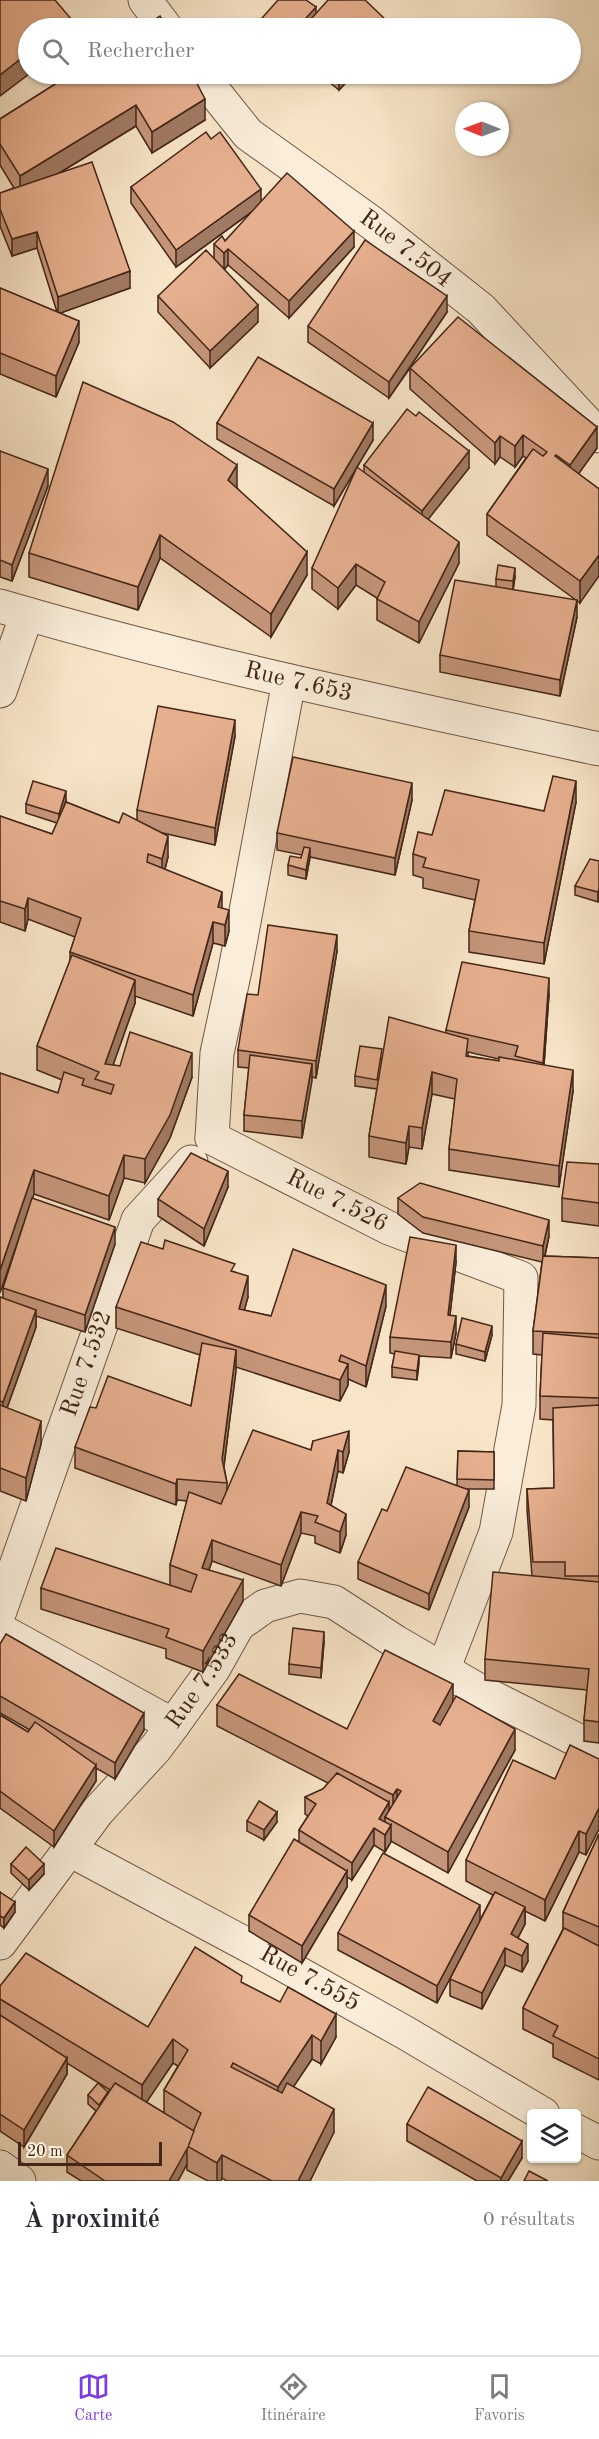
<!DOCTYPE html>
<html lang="fr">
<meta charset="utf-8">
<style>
:root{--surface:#fff;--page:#f2f2f3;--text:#2b2b33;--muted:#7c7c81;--line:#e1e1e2;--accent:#7c3aed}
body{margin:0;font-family:"Old Standard TT",serif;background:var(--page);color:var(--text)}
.controls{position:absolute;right:18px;bottom:18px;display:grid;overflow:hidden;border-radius:6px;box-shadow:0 2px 4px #0004}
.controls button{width:54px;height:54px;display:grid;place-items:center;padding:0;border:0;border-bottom:2px solid var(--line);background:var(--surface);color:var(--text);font:30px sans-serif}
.compass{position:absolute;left:455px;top:102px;width:54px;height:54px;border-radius:50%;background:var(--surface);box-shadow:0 2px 4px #0004;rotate:271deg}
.scale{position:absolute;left:18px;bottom:15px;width:144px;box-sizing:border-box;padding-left:6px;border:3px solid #432618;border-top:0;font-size:16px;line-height:21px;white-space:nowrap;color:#432618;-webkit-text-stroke:4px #faeedb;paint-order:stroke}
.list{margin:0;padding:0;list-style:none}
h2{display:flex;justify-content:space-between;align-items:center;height:78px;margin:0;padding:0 24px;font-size:26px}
h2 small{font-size:20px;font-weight:400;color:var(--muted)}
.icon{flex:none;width:33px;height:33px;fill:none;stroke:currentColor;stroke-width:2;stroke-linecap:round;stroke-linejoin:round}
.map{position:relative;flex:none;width:599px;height:2181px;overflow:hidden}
.search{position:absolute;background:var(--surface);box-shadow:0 2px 4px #0004;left:18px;right:18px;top:18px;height:66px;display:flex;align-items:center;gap:15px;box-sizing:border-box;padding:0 21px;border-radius:33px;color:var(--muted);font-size:22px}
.sheet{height:174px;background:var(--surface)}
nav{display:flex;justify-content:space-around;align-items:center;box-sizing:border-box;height:84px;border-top:2px solid var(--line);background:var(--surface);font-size:16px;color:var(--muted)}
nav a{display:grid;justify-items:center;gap:3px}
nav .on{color:var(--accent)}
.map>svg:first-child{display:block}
</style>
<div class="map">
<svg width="599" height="2181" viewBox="0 0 599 2181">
<rect width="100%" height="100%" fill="#f8e5c8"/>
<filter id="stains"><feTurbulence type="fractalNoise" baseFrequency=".00333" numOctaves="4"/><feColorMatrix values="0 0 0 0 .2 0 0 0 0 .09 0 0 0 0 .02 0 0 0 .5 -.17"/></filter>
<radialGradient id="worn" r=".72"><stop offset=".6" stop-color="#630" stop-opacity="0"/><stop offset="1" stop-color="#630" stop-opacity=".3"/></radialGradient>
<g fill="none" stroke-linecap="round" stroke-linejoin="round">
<g stroke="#705644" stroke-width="35">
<g id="minor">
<path d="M145 0 166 28"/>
<path id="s1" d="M200 74 248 134 372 223 481 309 599 436"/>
<path id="s2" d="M0 606C197 664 398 705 599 749"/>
<path d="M0 691 27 614"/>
<path id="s3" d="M212 1138 389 1228 521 1278 519 1405 496 1532 443 1670"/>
<path d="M212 1138 217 1053 235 970 289 681"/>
<path id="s4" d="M0 1611 138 1220 191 1162"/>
<path d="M0 1630 173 1725"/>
<path id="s5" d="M70 1850 255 1949 404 2032 543 2114"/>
<path id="s6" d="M0 1943 98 1811 155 1749 173 1725 214 1668 238 1625 265 1606 300 1596 334 1602 396 1642 480 1691 599 1751"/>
<path d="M576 2131 599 2143"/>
<path d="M0 2167 19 2181"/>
</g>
</g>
<use href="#minor" stroke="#faeedb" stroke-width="33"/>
</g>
<g fill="#c6967a" stroke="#432618" stroke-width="1.5" fill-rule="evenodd">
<path d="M71 74 205 120 152 153 136 126 61 172 130 288 60 313 79 342 56 397 0 374V288L57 312 37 248 12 256 0 226V193L14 188 0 165V119Z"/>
<path d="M319 74H354L339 90Z"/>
<path d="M131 187 261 202 354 247 289 318 228 265 224 269 258 322 210 368 158 312V296L214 258V244L225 241 252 212 176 267 131 203Z"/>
<path d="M447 312 410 367 597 448 578 474 599 489 580 603 487 535V514L526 458 523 456 515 467 500 457 495 464 410 389V368L389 398 308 342V326Z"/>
<path d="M217 423 373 440 334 506 217 439Z"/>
<path d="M0 451 48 486 12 581 0 577Z"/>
<path d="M364 465 469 468 428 519 459 563 419 643 377 620V598L356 585 338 609 312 589V568L364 472Z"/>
<path d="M237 488 307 575 271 637 160 558 138 610 29 577V553Z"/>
<path d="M515 577 513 590 577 617 560 696 440 672V655L496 587V579Z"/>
<path d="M235 736 215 845 163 833 168 857 165 869 222 908 229 931 225 946 213 943 193 1016 135 996V1003L113 1065 192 1077 170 1138 145 1183 124 1178 109 1220 34 1194 32 1198 115 1244 85 1332 36 1316V1327L7 1408 41 1444 26 1501 0 1491V1297L3 1299V1288L24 1223 0 1073 58 1093 62 1080 37 1070V1046L70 961V952L75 937 28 919 25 931 0 922V816L52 834 57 823 26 813V804L66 800V802L119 823 137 820V810Z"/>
<path d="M412 800 395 875 310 857 306 879 288 875V865L301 858 302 855 277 850V833Z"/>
<path d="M576 802 544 964 469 952V931L475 900 423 888V878L413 875V854L432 835 544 811Z"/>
<path d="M599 861 598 902 575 895V886Z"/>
<path d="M337 951 316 1078 312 1077 302 1138 244 1131V1115L249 1068 238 1067V1050L258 995Z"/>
<path d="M549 994 544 1065 573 1091 559 1187 449 1170V1149L455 1099 432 1094 422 1149 409 1147 406 1164 369 1157V1136L377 1089 355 1086V1076L382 1058 446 1033V1030ZM468 1052 499 1059V1061L468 1056Z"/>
<path d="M599 1164V1226L562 1221V1198Z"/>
<path d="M228 1187 204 1246 158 1216V1199Z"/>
<path d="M398 1198 549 1236 545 1256 599 1258V1743L584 1741V1720L587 1690 485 1680V1659L532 1576 527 1510V1489L554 1488 553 1420 540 1419V1396L542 1355 533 1354V1331L542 1262 423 1233 398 1214Z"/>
<path d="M163 1249 235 1272 248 1297 244 1310 271 1316 386 1306 366 1387 348 1379V1385L340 1401 236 1367 224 1467 227 1483V1490L311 1450 313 1441 349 1452 343 1473 338 1471 331 1505 346 1535 340 1553 315 1543V1536L301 1533 281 1586 212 1561 209 1570 243 1601 203 1672 166 1658V1649L41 1609V1588L170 1585V1565L187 1501 177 1500 176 1505 75 1468V1447L96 1408 191 1406 200 1355 116 1328V1307Z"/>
<path d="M456 1262 450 1315 456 1333 451 1358 419 1356 417 1380 392 1377V1367L395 1354 390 1353V1337Z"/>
<path d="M492 1335 485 1361 456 1354V1344Z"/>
<path d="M458 1451 494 1452V1489H466L469 1507 429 1610 358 1579V1562L387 1511 457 1485Z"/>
<path d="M324 1642 321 1678 289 1674V1664Z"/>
<path d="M0 1644 144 1730 115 1779 96 1768V1781L54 1847 0 1808V1715L28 1732 30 1730 0 1713Z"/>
<path d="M453 1701 515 1750 448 1873 391 1841 385 1852 374 1845 352 1880 347 1877V1887L302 1963 249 1931V1915L299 1842V1830L308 1816 305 1814V1797L323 1789 328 1783 217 1726V1705L347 1729Z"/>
<path d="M599 1759 586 1855 579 1852 545 1921 525 1911V1924L518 1938 528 1961 522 1972 505 1965 482 2009 450 1996V1979L467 1946 437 2003 338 1950V1933L480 1920 493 1895 466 1881V1860L555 1779Z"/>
<path d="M247 1821 277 1822 264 1840 247 1831Z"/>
<path d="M599 1834V2080L553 2057V2044L523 2029V2008L563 1929V1912Z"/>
<path d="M11 1864 44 1874 29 1890 11 1873Z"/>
<path d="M0 1892 15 1912 4 1928 0 1925Z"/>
<path d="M242 1983 336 2037 321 2064 312 2059 293 2087 334 2132 310 2181H227L222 2178 221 2181H208L187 2170V2164L178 2181H81L67 2172V2155L96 2111 88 2104V2095L108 2092 110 2090 67 2063V2074L24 2147 0 2131V1986L148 2027ZM173 2063 178 2066 164 2090V2113L146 2102Z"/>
<path d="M407 2124 522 2158 508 2181H477L407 2141Z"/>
</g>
<g fill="#a17a63" stroke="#432618" stroke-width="1.5">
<path d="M316 7V17L306 28H297Z"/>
<path d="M72 20V28H60Z"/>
<path d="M387 21V28H380Z"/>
<path d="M28 53V74H29L0 96V75Z"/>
<path d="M339 74H354L339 90Z"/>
<path d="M205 99V120L152 153V132Z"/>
<path d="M136 105V126L20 197V176Z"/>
<path d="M261 189V205L176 267V250Z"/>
<path d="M354 231V247L289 318V301Z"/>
<path d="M37 232V248L12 256V239Z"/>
<path d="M228 249V265L224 270V253Z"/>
<path d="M130 271V288L58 314V297Z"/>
<path d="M447 296V312L389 398V382Z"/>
<path d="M258 305V322L210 368V351Z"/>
<path d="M79 321V342L56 397V376Z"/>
<path d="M373 423V440L334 506V489Z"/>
<path d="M597 427V448L570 486V465Z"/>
<path d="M523 435V456L515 467V446Z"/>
<path d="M500 436V457L495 464V443Z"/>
<path d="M469 451V468L422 527V511Z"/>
<path d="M237 465V488L228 503V480Z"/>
<path d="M48 469V486L12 581V565Z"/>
<path d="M160 535V558L138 610V587Z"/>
<path d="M459 542V563L419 643V622Z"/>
<path d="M307 552V575L271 637V614Z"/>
<path d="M599 555V576L580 603V581Z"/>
<path d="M356 564V585L338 609V588Z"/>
<path d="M515 568V577L513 591V581Z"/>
<path d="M577 600V617L560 696V680Z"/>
<path d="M235 720V736L215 845V828Z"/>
<path d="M576 781V802L544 964V943Z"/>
<path d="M412 783V800L395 875V858Z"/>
<path d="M66 791V800L59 823V814Z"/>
<path d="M168 836V857L162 880V859Z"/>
<path d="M310 848V858L306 879V870Z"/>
<path d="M599 888V897L598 902V892Z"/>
<path d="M222 892V913L218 907Z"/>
<path d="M28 898V919L25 931V909Z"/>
<path d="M229 910V931L225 946V925Z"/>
<path d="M213 922V943L193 1016V995Z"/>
<path d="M337 935V951L316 1078V1061Z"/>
<path d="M549 978V994L543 1079V1063Z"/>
<path d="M135 980V1003L107 1082 105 1064Z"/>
<path d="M192 1053V1077L170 1138 145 1183V1159Z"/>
<path d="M312 1064V1081L302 1138V1121Z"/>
<path d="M573 1070V1091L559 1187V1166Z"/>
<path d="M432 1072V1094L422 1149V1128Z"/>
<path d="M409 1126V1147L406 1164V1143Z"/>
<path d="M124 1155V1178L109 1220V1196Z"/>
<path d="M34 1170V1194L0 1293V1270Z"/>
<path d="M228 1171V1187L204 1246V1229Z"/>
<path d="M549 1220V1236L543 1263V1246Z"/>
<path d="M115 1227V1244L85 1332V1315Z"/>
<path d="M456 1245V1262L448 1332V1315Z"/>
<path d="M248 1276V1297L239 1330V1309Z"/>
<path d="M386 1285V1306L366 1387V1366Z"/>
<path d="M36 1310V1327L3 1419V1402Z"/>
<path d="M456 1316V1333L451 1358V1342Z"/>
<path d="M492 1326V1335L485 1361V1352Z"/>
<path d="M236 1350V1372L222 1480V1459Z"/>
<path d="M419 1355V1364L417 1380V1371Z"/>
<path d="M348 1364V1385L340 1401V1380Z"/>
<path d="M41 1421V1444L26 1501V1478Z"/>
<path d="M349 1431V1452L343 1473V1452Z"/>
<path d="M338 1450V1471L327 1524V1503Z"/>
<path d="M177 1479V1500L176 1505V1484Z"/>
<path d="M469 1490V1507L429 1610V1594Z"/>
<path d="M301 1512V1533L281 1586V1565Z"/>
<path d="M346 1514V1535L340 1553V1532Z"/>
<path d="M212 1540V1561L202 1589V1568Z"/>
<path d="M243 1580V1601L203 1672V1651Z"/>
<path d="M324 1632V1642L321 1678V1668Z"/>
<path d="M453 1684V1705L433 1742V1721Z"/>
<path d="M144 1713V1730L115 1779V1763Z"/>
<path d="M515 1729V1750L448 1873V1852Z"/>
<path d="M96 1765V1781L54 1847V1831Z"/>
<path d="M397 1789V1810L393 1816V1795Z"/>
<path d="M389 1802V1819L385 1817V1826L379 1819Z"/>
<path d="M599 1808V1829L586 1855V1834Z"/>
<path d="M277 1812V1822L264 1840V1830Z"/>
<path d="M391 1825V1842L385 1852V1835Z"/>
<path d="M374 1828V1845L352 1880V1863Z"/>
<path d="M579 1831V1852L545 1921V1900Z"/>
<path d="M44 1864V1874L29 1890V1880Z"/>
<path d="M347 1871V1887L302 1963V1946Z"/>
<path d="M15 1902V1912L4 1928V1918Z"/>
<path d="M480 1905V1922L437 2003V1986Z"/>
<path d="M525 1907V1924L511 1951V1934Z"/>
<path d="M528 1944V1961L522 1972V1956Z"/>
<path d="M505 1948V1965L482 2009V1993Z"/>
<path d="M336 2014V2037L321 2064V2041Z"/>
<path d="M312 2035V2059L278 2110V2087Z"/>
<path d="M173 2039V2063L142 2109V2085Z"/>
<path d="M67 2058V2074L24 2147V2130Z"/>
<path d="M334 2109V2132L310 2181H298Z"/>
<path d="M522 2141V2158L508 2181H501V2178Z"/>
<path d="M187 2148V2164L178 2181H169Z"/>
<path d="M222 2155V2178L221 2181H217V2163Z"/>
</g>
<g fill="#e6af8e" stroke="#432618" stroke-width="1.5">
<path d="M0 0H55L72 20 60 28H28V53L0 75Z"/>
<path d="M278 0H306L316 7 297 28H258L255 26Z"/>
<path d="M328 0H365L387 21 380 28H303Z"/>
<path d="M160 16 167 28H141Z"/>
<path d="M71 74H192L205 99 152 132 136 105 20 176 0 144V119Z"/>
<path d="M206 132 211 139 220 132 261 189 176 250 131 187Z"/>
<path d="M92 162 130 271 58 297 37 232 12 239 0 209V193Z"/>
<path d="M287 173 354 231 289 301 228 249 224 253 214 244 222 236 225 241Z"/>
<path d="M365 240 447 296 389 382 308 326Z"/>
<path d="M206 250 258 305 210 351 158 296Z"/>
<path d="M0 288 79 321 56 376 0 353Z"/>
<path d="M458 317 597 427 570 465 556 455 555 456 599 489V555L580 581 487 514 533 449 543 456 547 452 523 435 515 446 500 436 495 443 410 368Z"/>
<path d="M258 357 373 423 334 489 217 423Z"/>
<path d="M83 382 173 422 237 465 228 480 307 552 271 614 160 535 138 587 29 553Z"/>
<path d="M407 409 416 416 419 412 469 451 422 511 364 465Z"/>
<path d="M0 451 48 469 12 565 0 560Z"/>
<path d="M357 467 459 542 419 622 377 599 385 582 356 564 338 588 312 568Z"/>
<path d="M498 565 515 568 513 581 496 579Z"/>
<path d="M455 580 577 600 560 680 440 655Z"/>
<path d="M158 706 235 720 215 828 137 810Z"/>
<path d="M293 757 412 783 395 858 277 833Z"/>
<path d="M553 776 576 781 544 943 469 931 479 880 423 867 426 858 413 854 418 832 432 835 445 790 544 811Z"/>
<path d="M33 781 66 791 59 814 26 804Z"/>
<path d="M66 802 119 823 123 813 168 836 162 859 148 854 147 862 222 892 218 907 229 910 225 925 213 922 193 995 70 952 81 918 28 898 25 909 0 901V816L52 834Z"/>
<path d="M304 847 310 848 306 870 288 865 290 856 301 858Z"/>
<path d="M590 859 599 861V888L598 892 575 886Z"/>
<path d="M268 925 337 935 316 1061 238 1050 247 994 258 995Z"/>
<path d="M72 955 135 980 105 1064 120 1066 130 1032 192 1053 170 1115 145 1159 124 1155 109 1196 34 1170 0 1270V1073L58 1093 64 1072 84 1079 82 1085 111 1094 114 1085 95 1079 99 1072 37 1046Z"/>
<path d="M462 962 549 978 543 1063 515 1056 518 1046 446 1030Z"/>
<path d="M389 1017 468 1039 466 1056 499 1061V1057L573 1070 559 1166 449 1149 457 1079 432 1072 422 1128 409 1126 406 1143 369 1136Z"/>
<path d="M360 1046 382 1049 377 1080 355 1076Z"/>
<path d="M250 1055 312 1064 302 1121 244 1115Z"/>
<path d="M191 1153 228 1171 204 1229 158 1199Z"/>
<path d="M567 1162 599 1164V1203L562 1198Z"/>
<path d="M420 1183 549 1220 543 1246 423 1217 398 1198Z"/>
<path d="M32 1198 115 1227 85 1315 3 1288Z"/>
<path d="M410 1237 456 1245 448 1315 456 1316 451 1342 390 1337Z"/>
<path d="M165 1240 235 1264 231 1271 248 1276 239 1309 271 1316 293 1249 386 1285 366 1366 341 1355 339 1361 348 1364 340 1380 116 1307 141 1242 163 1249Z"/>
<path d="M543 1256 599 1258V1334L533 1331Z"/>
<path d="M0 1297 36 1310 3 1402 0 1401Z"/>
<path d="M462 1318 492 1326 485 1352 456 1344Z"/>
<path d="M543 1333 599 1338V1398L540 1396Z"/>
<path d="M202 1343 236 1350 222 1459 227 1483 177 1479 176 1484 75 1447 90 1407 96 1408 108 1376 191 1406Z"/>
<path d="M395 1351 419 1355 417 1371 392 1367Z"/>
<path d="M0 1405 41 1421 26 1478 0 1468Z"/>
<path d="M599 1405V1576H565V1562H533L527 1489 554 1488 553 1408Z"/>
<path d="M253 1430 311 1450 313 1441 349 1431 343 1452 338 1450 327 1503 346 1514 340 1532 315 1522 318 1516 301 1512 281 1565 212 1540 202 1568 243 1580 203 1651 166 1637 169 1629 41 1588 56 1548 191 1592 197 1575 170 1565 189 1492 221 1504Z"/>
<path d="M458 1451 494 1452V1480L457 1479Z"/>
<path d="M406 1467 469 1490 429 1594 358 1562 382 1509 387 1511Z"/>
<path d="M493 1572 599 1582V1722L584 1720 589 1669 485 1659Z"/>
<path d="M293 1628 324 1632 321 1668 289 1664Z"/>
<path d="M6 1634 144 1713 115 1763 0 1696V1644Z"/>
<path d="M385 1650 453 1684 433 1721 440 1725 456 1696 515 1729 448 1852 385 1817 401 1791 397 1789 393 1795 217 1705 239 1674 347 1729Z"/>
<path d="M0 1715 28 1732 35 1722 96 1765 54 1831 0 1791Z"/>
<path d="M570 1745 599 1759V1808L586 1834 579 1831 545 1900 466 1860 513 1760 555 1779Z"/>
<path d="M337 1773 389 1802 379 1819 391 1825 385 1835 374 1828 352 1863 299 1830 316 1804 305 1797 323 1789Z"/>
<path d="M259 1801 277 1812 264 1830 247 1821Z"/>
<path d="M599 1834V1927L563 1912Z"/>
<path d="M294 1839 347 1871 302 1946 249 1915Z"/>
<path d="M26 1847 44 1864 29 1880 11 1864Z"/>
<path d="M383 1853 480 1905 437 1986 338 1933Z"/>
<path d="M0 1892 15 1902 4 1918 0 1916Z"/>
<path d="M495 1892 525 1907 511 1934 528 1944 522 1956 505 1948 482 1993 450 1979Z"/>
<path d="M564 1928 599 1946V2059L553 2036 558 2026 523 2008Z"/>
<path d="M195 1947 242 1976 241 1982 280 2002 288 1987 336 2014 321 2041 312 2035 278 2087 233 2063 231 2067 282 2093 287 2083 334 2109 298 2181H272L222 2155 217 2163 187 2146 201 2113 164 2090 188 2050 173 2039 142 2085 0 1999V1986L26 1953 148 2027Z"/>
<path d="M0 2015 67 2058 24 2130 0 2114Z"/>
<path d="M98 2083 108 2092 99 2105 88 2095Z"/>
<path d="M115 2083 194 2131 188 2147 169 2181H105L67 2155Z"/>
<path d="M428 2087 522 2141 501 2178 407 2124Z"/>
<path d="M529 2171 548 2181H524Z"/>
</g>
<g text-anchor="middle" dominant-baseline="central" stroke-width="6" stroke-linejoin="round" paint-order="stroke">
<g font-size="24" fill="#432618" stroke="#faeedb">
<text stroke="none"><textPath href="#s1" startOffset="272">Rue 7.504</textPath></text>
<text stroke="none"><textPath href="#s2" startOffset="308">Rue 7.653</textPath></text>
<text stroke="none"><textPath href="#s3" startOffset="140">Rue 7.526</textPath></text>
<text stroke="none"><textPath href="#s4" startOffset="262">Rue 7.532</textPath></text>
<text stroke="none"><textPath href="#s6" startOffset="332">Rue 7.533</textPath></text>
<text stroke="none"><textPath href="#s5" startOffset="272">Rue 7.555</textPath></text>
</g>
</g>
<rect width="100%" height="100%" filter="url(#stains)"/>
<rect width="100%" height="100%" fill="url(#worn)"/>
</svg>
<div class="controls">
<button><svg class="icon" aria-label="layers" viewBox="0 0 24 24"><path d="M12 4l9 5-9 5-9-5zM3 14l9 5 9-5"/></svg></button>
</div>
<svg class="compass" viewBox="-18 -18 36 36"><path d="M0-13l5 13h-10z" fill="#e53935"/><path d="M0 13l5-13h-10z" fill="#7c7c81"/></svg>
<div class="scale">20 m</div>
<div class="search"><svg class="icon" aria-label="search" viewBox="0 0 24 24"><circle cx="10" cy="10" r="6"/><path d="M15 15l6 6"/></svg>Rechercher</div>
</div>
<section class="sheet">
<h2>À proximité<small>0 résultats</small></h2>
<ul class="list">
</ul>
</section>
<nav>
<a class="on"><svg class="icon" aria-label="map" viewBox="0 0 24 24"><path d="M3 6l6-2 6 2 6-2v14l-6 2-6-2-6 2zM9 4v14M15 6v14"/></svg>Carte</a>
<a><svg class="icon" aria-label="directions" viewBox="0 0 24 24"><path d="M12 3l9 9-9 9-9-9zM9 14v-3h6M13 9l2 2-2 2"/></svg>Itinéraire</a>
<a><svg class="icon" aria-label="saved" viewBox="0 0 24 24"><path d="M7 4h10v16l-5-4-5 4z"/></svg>Favoris</a>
</nav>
